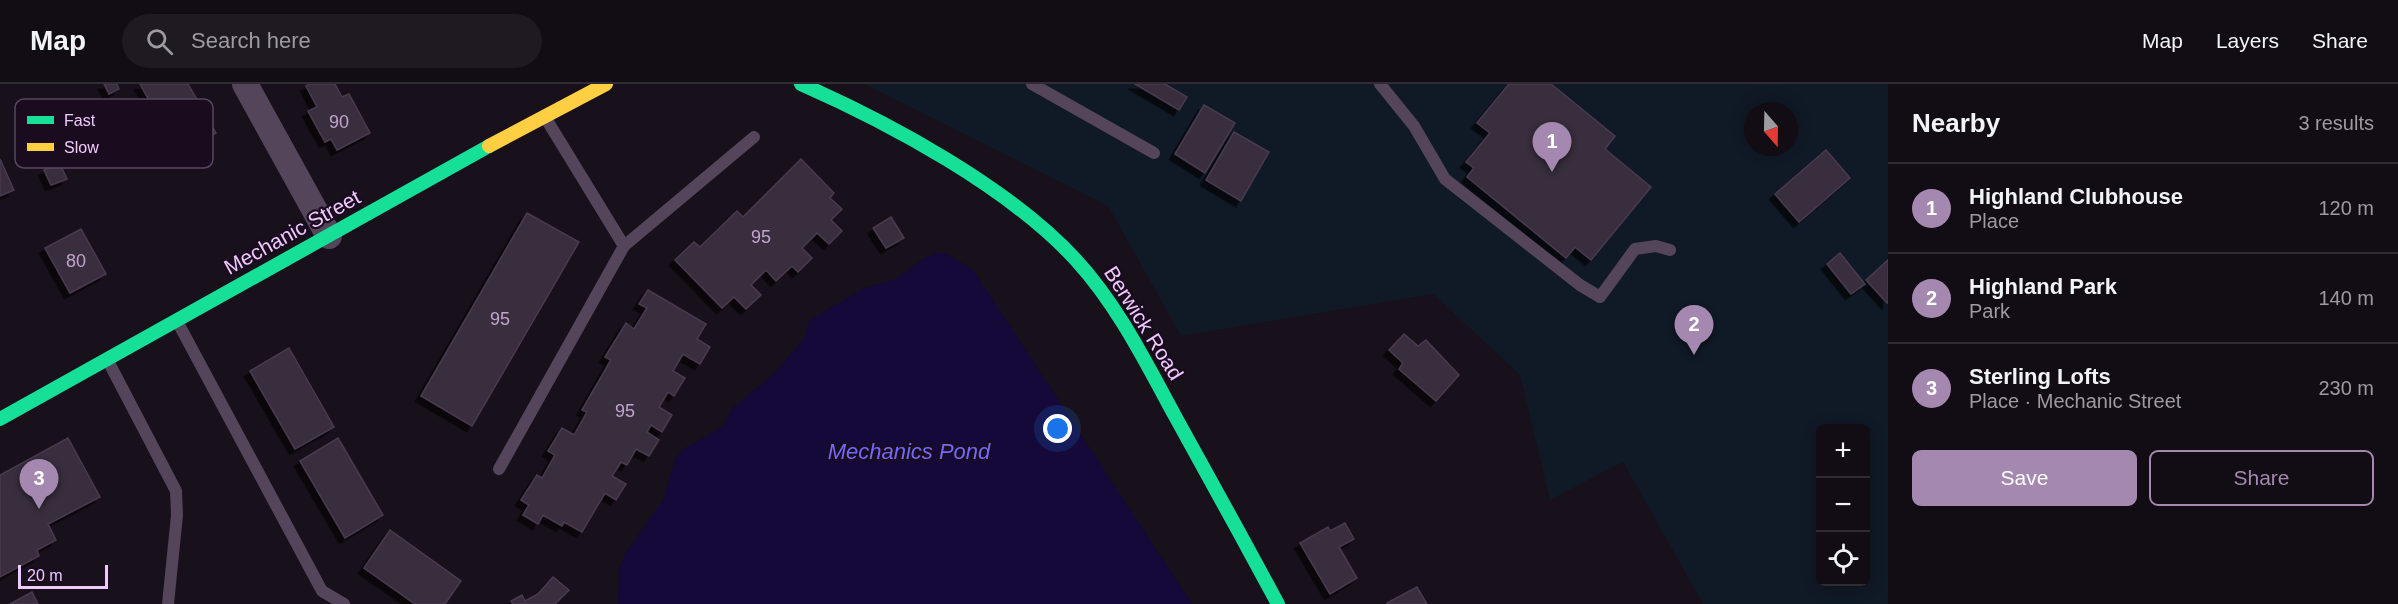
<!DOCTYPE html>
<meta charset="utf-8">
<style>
:root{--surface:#120c14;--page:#1f1a22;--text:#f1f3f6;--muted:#9c9ba0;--line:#312c34;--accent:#a488af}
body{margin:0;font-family:Arial,sans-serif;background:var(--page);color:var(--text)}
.controls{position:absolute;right:18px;bottom:18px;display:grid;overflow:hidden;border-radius:9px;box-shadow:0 3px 15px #0003}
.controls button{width:54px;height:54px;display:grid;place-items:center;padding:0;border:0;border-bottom:2px solid var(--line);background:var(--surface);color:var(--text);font:30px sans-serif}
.compass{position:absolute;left:1744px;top:18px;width:54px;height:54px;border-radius:50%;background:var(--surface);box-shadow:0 3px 15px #0003;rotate:160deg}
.scale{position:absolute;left:18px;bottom:15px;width:90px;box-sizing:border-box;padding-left:6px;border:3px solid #f0c9ff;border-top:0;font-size:16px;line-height:21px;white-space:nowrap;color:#f0c9ff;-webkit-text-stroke:4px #1a0c1e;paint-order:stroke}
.you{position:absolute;left:1058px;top:345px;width:21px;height:21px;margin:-15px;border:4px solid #fff;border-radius:50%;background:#1a73e8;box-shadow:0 0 0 9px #1a73e833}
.badge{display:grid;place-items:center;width:39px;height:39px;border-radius:50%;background:var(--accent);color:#fff;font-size:20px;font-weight:700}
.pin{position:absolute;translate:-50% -50px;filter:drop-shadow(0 2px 3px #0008)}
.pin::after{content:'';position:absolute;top:32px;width:21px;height:18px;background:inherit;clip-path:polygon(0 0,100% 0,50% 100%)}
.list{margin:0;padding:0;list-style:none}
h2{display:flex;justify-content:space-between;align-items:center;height:78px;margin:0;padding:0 24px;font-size:26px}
h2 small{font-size:20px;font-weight:400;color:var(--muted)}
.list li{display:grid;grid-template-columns:39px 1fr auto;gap:18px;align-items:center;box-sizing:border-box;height:90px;padding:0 24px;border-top:2px solid var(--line)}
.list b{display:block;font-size:22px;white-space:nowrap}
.list p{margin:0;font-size:20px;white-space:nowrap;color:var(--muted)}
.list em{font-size:20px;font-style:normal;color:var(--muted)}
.actions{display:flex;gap:12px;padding:18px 24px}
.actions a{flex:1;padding:14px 0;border:2px solid var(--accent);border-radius:9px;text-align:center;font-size:21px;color:var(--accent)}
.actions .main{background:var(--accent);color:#fff}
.icon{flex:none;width:33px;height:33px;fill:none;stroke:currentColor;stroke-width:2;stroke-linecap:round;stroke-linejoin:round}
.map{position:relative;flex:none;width:1888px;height:520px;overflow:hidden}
header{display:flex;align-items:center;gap:36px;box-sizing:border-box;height:84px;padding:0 30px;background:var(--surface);border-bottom:2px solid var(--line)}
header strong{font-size:28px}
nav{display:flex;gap:33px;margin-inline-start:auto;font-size:21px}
.search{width:420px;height:54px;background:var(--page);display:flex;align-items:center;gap:15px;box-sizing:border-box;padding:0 21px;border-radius:33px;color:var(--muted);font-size:22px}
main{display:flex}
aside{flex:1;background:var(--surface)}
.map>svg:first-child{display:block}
</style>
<header>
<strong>Map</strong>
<div class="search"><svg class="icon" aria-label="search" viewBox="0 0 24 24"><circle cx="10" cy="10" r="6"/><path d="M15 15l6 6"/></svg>Search here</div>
<nav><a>Map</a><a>Layers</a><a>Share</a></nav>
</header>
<main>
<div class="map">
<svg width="1888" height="520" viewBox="0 0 1888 520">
<defs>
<filter id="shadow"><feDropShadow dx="-5.5" dy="5.5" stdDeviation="0" flood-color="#0009"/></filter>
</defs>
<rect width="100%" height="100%" fill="#18101a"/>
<path fill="#101926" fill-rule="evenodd" d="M864 0H1888V520H1703L1623 378 1550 416 1520 291 1433 210 1181 252 1108 122ZM1753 27H1789V63H1753ZM1820 344H1866V498H1820Z"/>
<path fill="#140938" d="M935 169H946L974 187 1192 520H618L619 485 625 470 663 416 675 376 682 366 722 343 733 323 772 292 803 256 810 236 864 204 894 196 925 174Z"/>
<g fill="#392d3d" stroke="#4a3a4f" stroke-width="1.5" filter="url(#shadow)">
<path d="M104 0H117L119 5 109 10Z"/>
<path d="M140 0H188L216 49 193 62 187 53 174 61Z"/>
<path d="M309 0H335L342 13 349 10 370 49 337 66 331 55 325 58 308 27 317 23 306 2Z"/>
<path d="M1135 0H1165L1187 13 1179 26Z"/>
<path d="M1509 0H1551L1615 52 1605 65 1651 103 1591 176 1575 163 1566 174 1467 93 1474 84 1466 78 1490 49 1477 39Z"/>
<path d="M1204 21 1235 39 1205 89 1175 70Z"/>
<path d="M1234 48 1269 68 1241 117 1206 96Z"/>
<path d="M1826 66 1850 94 1799 138 1775 110Z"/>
<path d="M0 75 14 106 0 112Z"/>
<path d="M801 75 834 109 830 114 842 125 831 136 842 147 829 160 817 149 802 164 812 174 798 188 792 182 776 197 766 186 751 201 761 211 746 225 734 213 722 224 675 176 694 158 700 163 737 127 743 133Z"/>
<path d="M60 80 67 95 51 101 44 86Z"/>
<path d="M527 129 579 158 472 342 421 312Z"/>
<path d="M891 133 904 154 886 164 873 144Z"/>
<path d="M81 145 106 190 70 209 45 164Z"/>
<path d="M1840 169 1865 200 1851 210 1827 180Z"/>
<path d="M1888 176V219H1887L1866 196Z"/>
<path d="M648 206 706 240 697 255 710 263 700 280 683 270 673 287 685 294 674 312 668 308 659 323 672 331 662 348 651 341 647 348 659 356 649 372 636 365 627 381 621 378 612 392 626 400 616 416 605 409 582 448 564 438 562 442 543 431 538 440 523 431 529 421 521 416 537 391 542 394 555 371 548 367 562 344 574 351 587 328 582 326 611 276 605 273 626 239 634 245 647 224 639 220Z"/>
<path d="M1404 250 1418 262 1426 256 1459 291 1436 317 1399 285 1403 279 1389 266Z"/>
<path d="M289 264 334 343 295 365 250 287Z"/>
<path d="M68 354 100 413 48 440 56 456 37 466 39 472 0 493V391Z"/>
<path d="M338 354 383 431 345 454 300 377Z"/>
<path d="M1345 439 1354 455 1339 463 1357 494 1330 510 1300 459 1328 443 1330 447Z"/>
<path d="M390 446 461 497 445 520H415L364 484Z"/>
<path d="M553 493 569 506 555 520H513L511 517 522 511 525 517 538 510Z"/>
<path d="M1417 503 1427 520H1388L1387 519Z"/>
<path d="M32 508 38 520H10Z"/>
</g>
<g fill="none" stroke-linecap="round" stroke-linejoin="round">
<g stroke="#54455b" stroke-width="12">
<path d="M1032 0 1154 69"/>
<path d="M1380 0 1414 42 1445 95 1580 201 1600 213 1635 165 1656 162 1670 166"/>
<path d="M545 33 624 162"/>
<path d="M177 237 322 507 344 520"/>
<path d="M107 275 176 407 177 431 168 520"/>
<path d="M499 385 624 162 754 53"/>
</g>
<path stroke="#54455b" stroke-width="26" d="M245 0 329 152"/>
<g stroke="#16e098" stroke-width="14">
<path d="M801 0C890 39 1010 104 1076 176 1118 222 1145 277 1175 332 1210 395 1244 457 1278 520"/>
<path d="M0 335 489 62"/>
</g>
<path stroke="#ffcf43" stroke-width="14" d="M489 62 606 0"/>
</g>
<g text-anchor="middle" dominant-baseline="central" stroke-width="4.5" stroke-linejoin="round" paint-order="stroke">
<g font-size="18" fill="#c2a2ce">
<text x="339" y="38">90</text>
<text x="761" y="153">95</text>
<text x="76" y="177">80</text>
<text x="500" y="235">95</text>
<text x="625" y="327">95</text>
</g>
<g font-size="21" fill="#f0c9ff" stroke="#1a0c1e">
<text transform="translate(292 148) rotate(-29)">Mechanic Street</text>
<text transform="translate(1144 239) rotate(58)">Berwick Road</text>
</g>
<g font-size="22" font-style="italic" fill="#7168ff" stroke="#1a0c1e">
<text x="909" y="367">Mechanics Pond</text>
</g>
</g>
<rect x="15" y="15" width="198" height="69" rx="9" fill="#1a0c1e" stroke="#5a4562" stroke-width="1.5"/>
<rect x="27" y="32" width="27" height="8" fill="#16e098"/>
<rect x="27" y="59" width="27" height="8" fill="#ffcf43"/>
<g font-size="16" fill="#f0c9ff">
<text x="64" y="42">Fast</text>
<text x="64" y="69">Slow</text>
</g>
</svg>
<div class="controls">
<button>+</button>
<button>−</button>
<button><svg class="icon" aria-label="locate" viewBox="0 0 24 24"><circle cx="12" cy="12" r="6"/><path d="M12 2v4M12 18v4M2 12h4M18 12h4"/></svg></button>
</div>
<svg class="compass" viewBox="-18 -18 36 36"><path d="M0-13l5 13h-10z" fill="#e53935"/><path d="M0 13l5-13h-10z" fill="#9c9ba0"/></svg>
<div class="scale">20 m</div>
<div class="you"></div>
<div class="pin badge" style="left:1552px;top:88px">1</div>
<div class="pin badge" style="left:1694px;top:271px">2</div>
<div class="pin badge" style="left:39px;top:425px">3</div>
</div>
<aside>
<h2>Nearby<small>3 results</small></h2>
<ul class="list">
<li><span class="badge">1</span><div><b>Highland Clubhouse</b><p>Place</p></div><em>120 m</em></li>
<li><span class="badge">2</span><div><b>Highland Park</b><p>Park</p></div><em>140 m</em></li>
<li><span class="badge">3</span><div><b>Sterling Lofts</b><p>Place · Mechanic Street</p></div><em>230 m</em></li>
</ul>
<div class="actions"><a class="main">Save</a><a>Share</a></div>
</aside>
</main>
